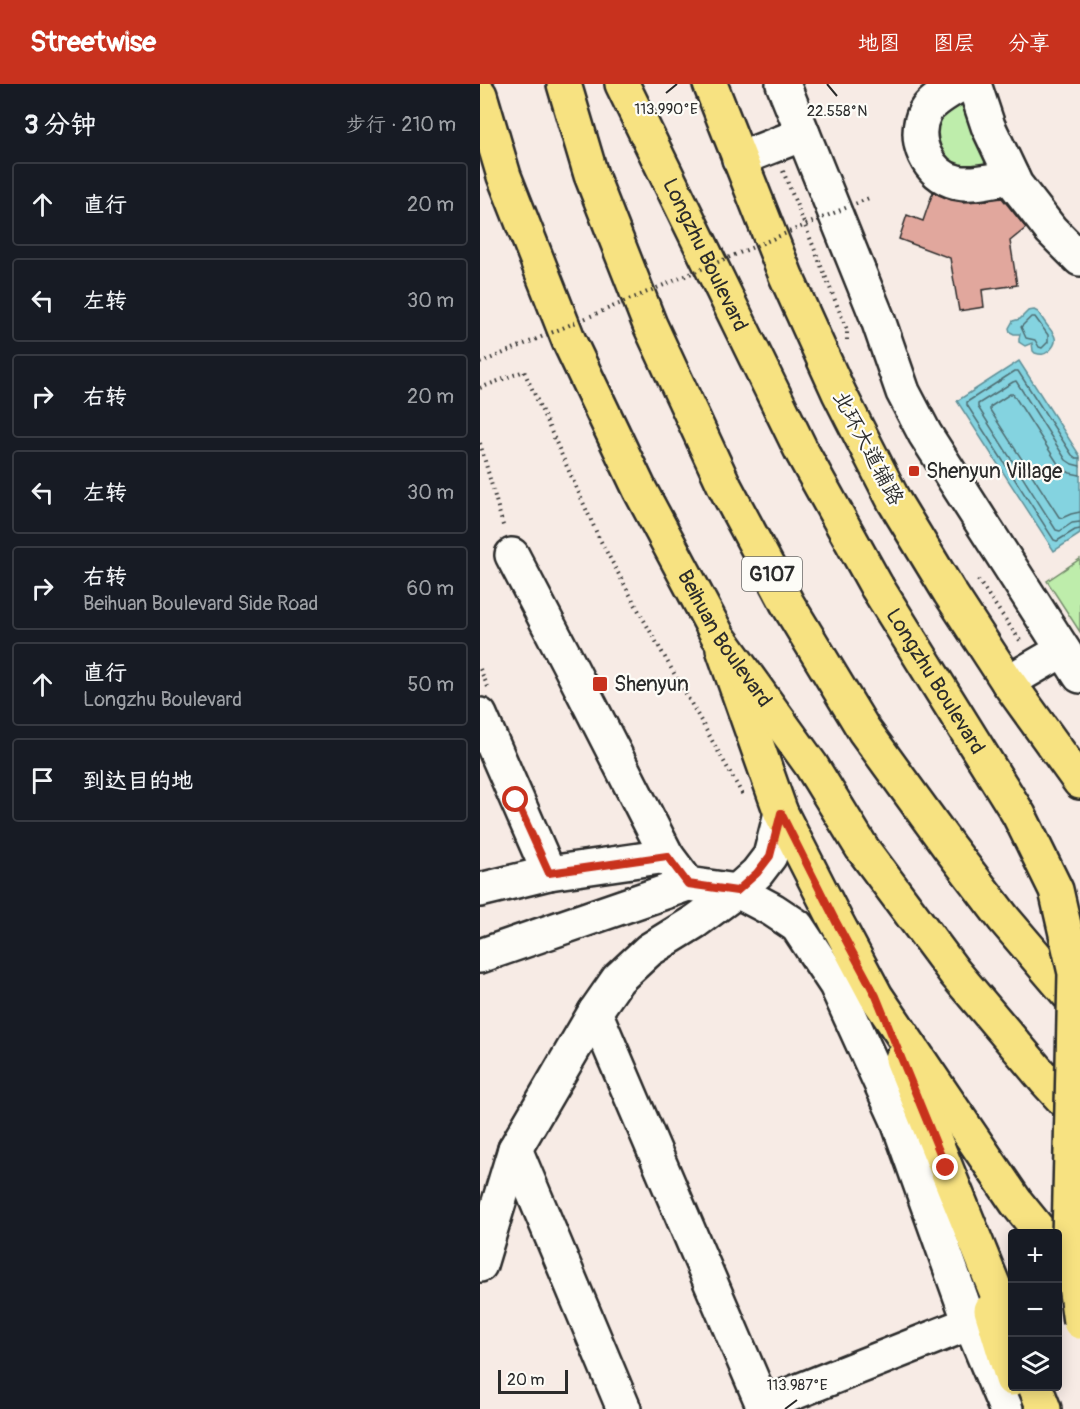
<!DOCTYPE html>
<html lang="zh">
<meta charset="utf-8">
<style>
:root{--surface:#171b24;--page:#242831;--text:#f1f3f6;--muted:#9ea1a6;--line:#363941;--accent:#c8321e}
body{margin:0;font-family:Pangolin,"LXGW WenKai TC",sans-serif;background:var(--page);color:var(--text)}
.controls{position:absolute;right:18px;bottom:18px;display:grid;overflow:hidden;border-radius:6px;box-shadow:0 3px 15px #0003}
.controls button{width:54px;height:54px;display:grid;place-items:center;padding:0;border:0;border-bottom:2px solid var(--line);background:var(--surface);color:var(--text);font:30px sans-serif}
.scale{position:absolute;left:18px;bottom:15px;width:70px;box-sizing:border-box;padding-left:6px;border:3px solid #2b2b2b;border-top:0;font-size:16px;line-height:21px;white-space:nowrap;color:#2b2b2b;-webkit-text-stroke:4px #fdfcf7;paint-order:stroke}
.stop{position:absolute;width:18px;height:18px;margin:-14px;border:4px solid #c8321e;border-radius:50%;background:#fff}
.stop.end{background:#c8321e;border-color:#fff;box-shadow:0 2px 6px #0008}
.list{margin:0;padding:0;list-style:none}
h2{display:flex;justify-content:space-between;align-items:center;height:78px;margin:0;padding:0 24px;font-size:26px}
h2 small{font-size:20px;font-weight:400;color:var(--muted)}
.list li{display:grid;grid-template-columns:39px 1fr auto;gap:18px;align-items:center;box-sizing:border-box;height:84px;margin:0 12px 12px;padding:0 12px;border:2px solid var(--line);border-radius:6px}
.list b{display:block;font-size:22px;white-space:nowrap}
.list p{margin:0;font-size:20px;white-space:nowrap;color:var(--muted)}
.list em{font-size:20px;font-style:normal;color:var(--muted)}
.icon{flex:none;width:33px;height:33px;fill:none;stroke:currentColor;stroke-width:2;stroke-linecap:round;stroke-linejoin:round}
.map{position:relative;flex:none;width:600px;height:1325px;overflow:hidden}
header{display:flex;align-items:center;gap:36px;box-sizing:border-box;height:84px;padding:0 30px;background:var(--accent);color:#fff}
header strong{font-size:28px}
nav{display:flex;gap:33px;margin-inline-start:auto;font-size:21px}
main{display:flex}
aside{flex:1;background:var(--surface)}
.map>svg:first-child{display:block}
</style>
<header>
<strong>Streetwise</strong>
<nav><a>地图</a><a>图层</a><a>分享</a></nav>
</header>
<main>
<aside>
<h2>3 分钟<small>步行 · 210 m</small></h2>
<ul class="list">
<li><svg class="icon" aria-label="ahead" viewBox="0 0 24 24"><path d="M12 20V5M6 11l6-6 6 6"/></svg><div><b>直行</b></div><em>20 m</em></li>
<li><svg class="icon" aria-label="left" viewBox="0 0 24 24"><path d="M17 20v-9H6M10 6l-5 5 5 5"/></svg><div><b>左转</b></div><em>30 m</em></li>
<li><svg class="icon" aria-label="right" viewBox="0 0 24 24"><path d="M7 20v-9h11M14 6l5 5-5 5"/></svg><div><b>右转</b></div><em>20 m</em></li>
<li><svg class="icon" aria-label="left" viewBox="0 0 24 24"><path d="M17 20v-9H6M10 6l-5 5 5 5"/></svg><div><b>左转</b></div><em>30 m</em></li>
<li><svg class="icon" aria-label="right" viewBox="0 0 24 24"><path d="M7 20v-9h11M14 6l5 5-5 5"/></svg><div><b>右转</b><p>Beihuan Boulevard Side Road</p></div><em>60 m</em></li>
<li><svg class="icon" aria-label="ahead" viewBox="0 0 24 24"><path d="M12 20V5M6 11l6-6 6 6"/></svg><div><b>直行</b><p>Longzhu Boulevard</p></div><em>50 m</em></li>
<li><svg class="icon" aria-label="arrive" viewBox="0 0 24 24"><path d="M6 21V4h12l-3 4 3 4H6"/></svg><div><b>到达目的地</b></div></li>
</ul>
</aside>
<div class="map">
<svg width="600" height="1325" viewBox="0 0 600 1325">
<rect width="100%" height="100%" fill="#f7ebe5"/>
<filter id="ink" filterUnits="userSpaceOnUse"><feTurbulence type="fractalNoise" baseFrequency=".0167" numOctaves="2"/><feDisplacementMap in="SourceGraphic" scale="12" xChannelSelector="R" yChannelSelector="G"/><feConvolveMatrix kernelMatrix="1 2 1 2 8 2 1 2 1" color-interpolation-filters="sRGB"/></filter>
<g filter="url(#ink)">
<g fill="#beedab" stroke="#748c6b" stroke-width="1.5">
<path d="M485 11 515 78 487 89 451 64 460 27Z"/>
<path d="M600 475V548L567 497Z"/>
</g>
<g fill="#84d3e0" stroke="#609098" stroke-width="1.5">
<path d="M554 226 558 228C560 231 562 234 564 237 570 247 583 254 569 267 564 271 561 271 555 269L553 267 552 259 545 262 539 258V255L540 250H534L530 248 529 244 533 237 540 235 548 227Z"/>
<path d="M539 277 600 372V450L574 467 477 317Z"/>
</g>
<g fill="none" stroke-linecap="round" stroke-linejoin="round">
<g stroke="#4f6e73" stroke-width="1.5">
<path d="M551 233H555L568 251V258L562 264 559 263 555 256 546 254 541 243Z"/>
<path d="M600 374H596L592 371 538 287H535L487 318V321L574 456 577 457 595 446 600 445"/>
<path d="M600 382 592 380 586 376 536 297 533 298 498 320V323L576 446 580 447 592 439 600 438"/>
<path d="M600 391 590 389 580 383 533 310H530L510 323V326L579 433 582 434 591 430 600 428"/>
</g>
</g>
<path fill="#e1a79d" stroke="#2b2b2b" stroke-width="1.5" d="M453 108 471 116 483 118 500 117 522 114 546 144 530 157 537 201 502 206 504 223 479 227 470 174 419 155 427 131 443 137Z"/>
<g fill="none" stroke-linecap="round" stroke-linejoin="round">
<g stroke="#2b2b2b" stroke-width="38">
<g id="minor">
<path d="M303 0 397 233 423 308 445 350 600 592"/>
<path d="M481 0C469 8 452 16 445 28 431 55 448 92 477 98 494 102 515 95 532 93"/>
<path d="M494 0 508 42 536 101 571 146 600 175"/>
<path d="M259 75 323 50"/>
<path d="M32 471 91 584 187 772 208 800 257 807 293 826 317 842 356 901 417 1035 490 1239 526 1325"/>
<path d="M528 598 583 566"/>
<path d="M0 631 69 789"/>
<path d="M301 729 290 772 277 789 257 807 216 837 169 866 138 895 115 928 283 1321 490 1239"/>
<path d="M0 806 69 789 187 772"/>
<path d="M0 872 208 800"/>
<path d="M35 1065 144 1325"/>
<path d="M0 1181 35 1065 115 928"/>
</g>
</g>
<g stroke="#2b2b2b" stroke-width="38">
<g id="major">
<path id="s1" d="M142 0 322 368 397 503"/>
<path d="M230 0 306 192 359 309 414 417 470 509 528 598 600 698"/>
<path d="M243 565 301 729 355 835 396 912 536 1118 562 1150"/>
<path d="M422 975 532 1247"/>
<path d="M511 1226 532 1295"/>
<path d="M555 1302 564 1325"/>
</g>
</g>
<g stroke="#2b2b2b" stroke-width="38">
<g id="highway">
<path d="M84 0 111 91 170 241 245 403 307 519 384 646 469 763 524 835 600 924"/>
<path id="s2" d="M0 11 24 92 89 257 160 406 238 552 331 681 382 764 475 889 566 997 600 1034"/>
</g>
</g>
<g stroke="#2b2b2b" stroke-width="4" stroke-dasharray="1.5 4.5" stroke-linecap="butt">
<path d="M303 87 367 246V256"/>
<path d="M0 304 44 287 119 454 161 531 264 713"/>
<path d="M0 359 24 445"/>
<path d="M498 496 541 558"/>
<path d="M0 585 8 603"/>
</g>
<use href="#minor" stroke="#fdfcf7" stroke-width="33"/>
<use href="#major" stroke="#f7e281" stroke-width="33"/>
<use href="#highway" stroke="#f7e281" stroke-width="33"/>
<g stroke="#2b2b2b" stroke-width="38" stroke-linecap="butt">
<g id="major-bridge">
<path id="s3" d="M397 503 539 731 576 806 595 889 589 1156 600 1238"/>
</g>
</g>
<path stroke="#2b2b2b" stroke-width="4" stroke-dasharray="1.5 4.5" stroke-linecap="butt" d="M0 279 389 114"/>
<use href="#major-bridge" stroke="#f7e281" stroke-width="33"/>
</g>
</g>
<g fill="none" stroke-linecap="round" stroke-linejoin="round" filter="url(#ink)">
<path stroke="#c8321e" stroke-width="8" d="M36 716 69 789 187 772 208 800 257 807 277 789 290 772 301 729 355 836 396 912 466 1084"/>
</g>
<path fill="none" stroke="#2b2b2b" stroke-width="2" d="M347 0 357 12M186 9 197 0M305 1325 317 1316"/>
<g fill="#c8321e" stroke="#fdfcf7" stroke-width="2">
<rect x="428" y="381" width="12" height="12" rx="3"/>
<rect x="112" y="592" width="16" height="16" rx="3"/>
</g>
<g text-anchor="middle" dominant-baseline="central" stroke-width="4.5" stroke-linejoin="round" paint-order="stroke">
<rect fill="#fdfcf7" stroke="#6a6a68" stroke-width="1.5" x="262" y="473" width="60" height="34" rx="4.5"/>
<g font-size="20" font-weight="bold" fill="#2b2b2b">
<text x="292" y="490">G107</text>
</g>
<g font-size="21" fill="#2b2b2b" stroke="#fdfcf7">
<text stroke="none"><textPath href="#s1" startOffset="190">Longzhu Boulevard</textPath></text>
<text transform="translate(388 364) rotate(62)">北环大道辅路</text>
<text stroke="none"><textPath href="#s2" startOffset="598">Beihuan Boulevard</textPath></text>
<text stroke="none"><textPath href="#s3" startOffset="111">Longzhu Boulevard</textPath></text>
</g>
<g font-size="21" fill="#2b2b2b" stroke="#fdfcf7" text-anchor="start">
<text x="446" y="387">Shenyun Village</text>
<text x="134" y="600">Shenyun</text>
</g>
</g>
<g font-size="15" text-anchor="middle" fill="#2b2b2b" stroke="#fdfcf7" stroke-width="4.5" stroke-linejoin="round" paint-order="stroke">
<text x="186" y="30">113.990°E</text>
<text x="357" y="32">22.558°N</text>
<text x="317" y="1306">113.987°E</text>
</g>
</svg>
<div class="controls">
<button>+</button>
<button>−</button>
<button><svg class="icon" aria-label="layers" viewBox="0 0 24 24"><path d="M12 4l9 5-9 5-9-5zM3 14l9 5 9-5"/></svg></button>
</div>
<div class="scale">20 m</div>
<div class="stop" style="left:36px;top:716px"></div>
<div class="stop end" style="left:466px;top:1084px"></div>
</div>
</main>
